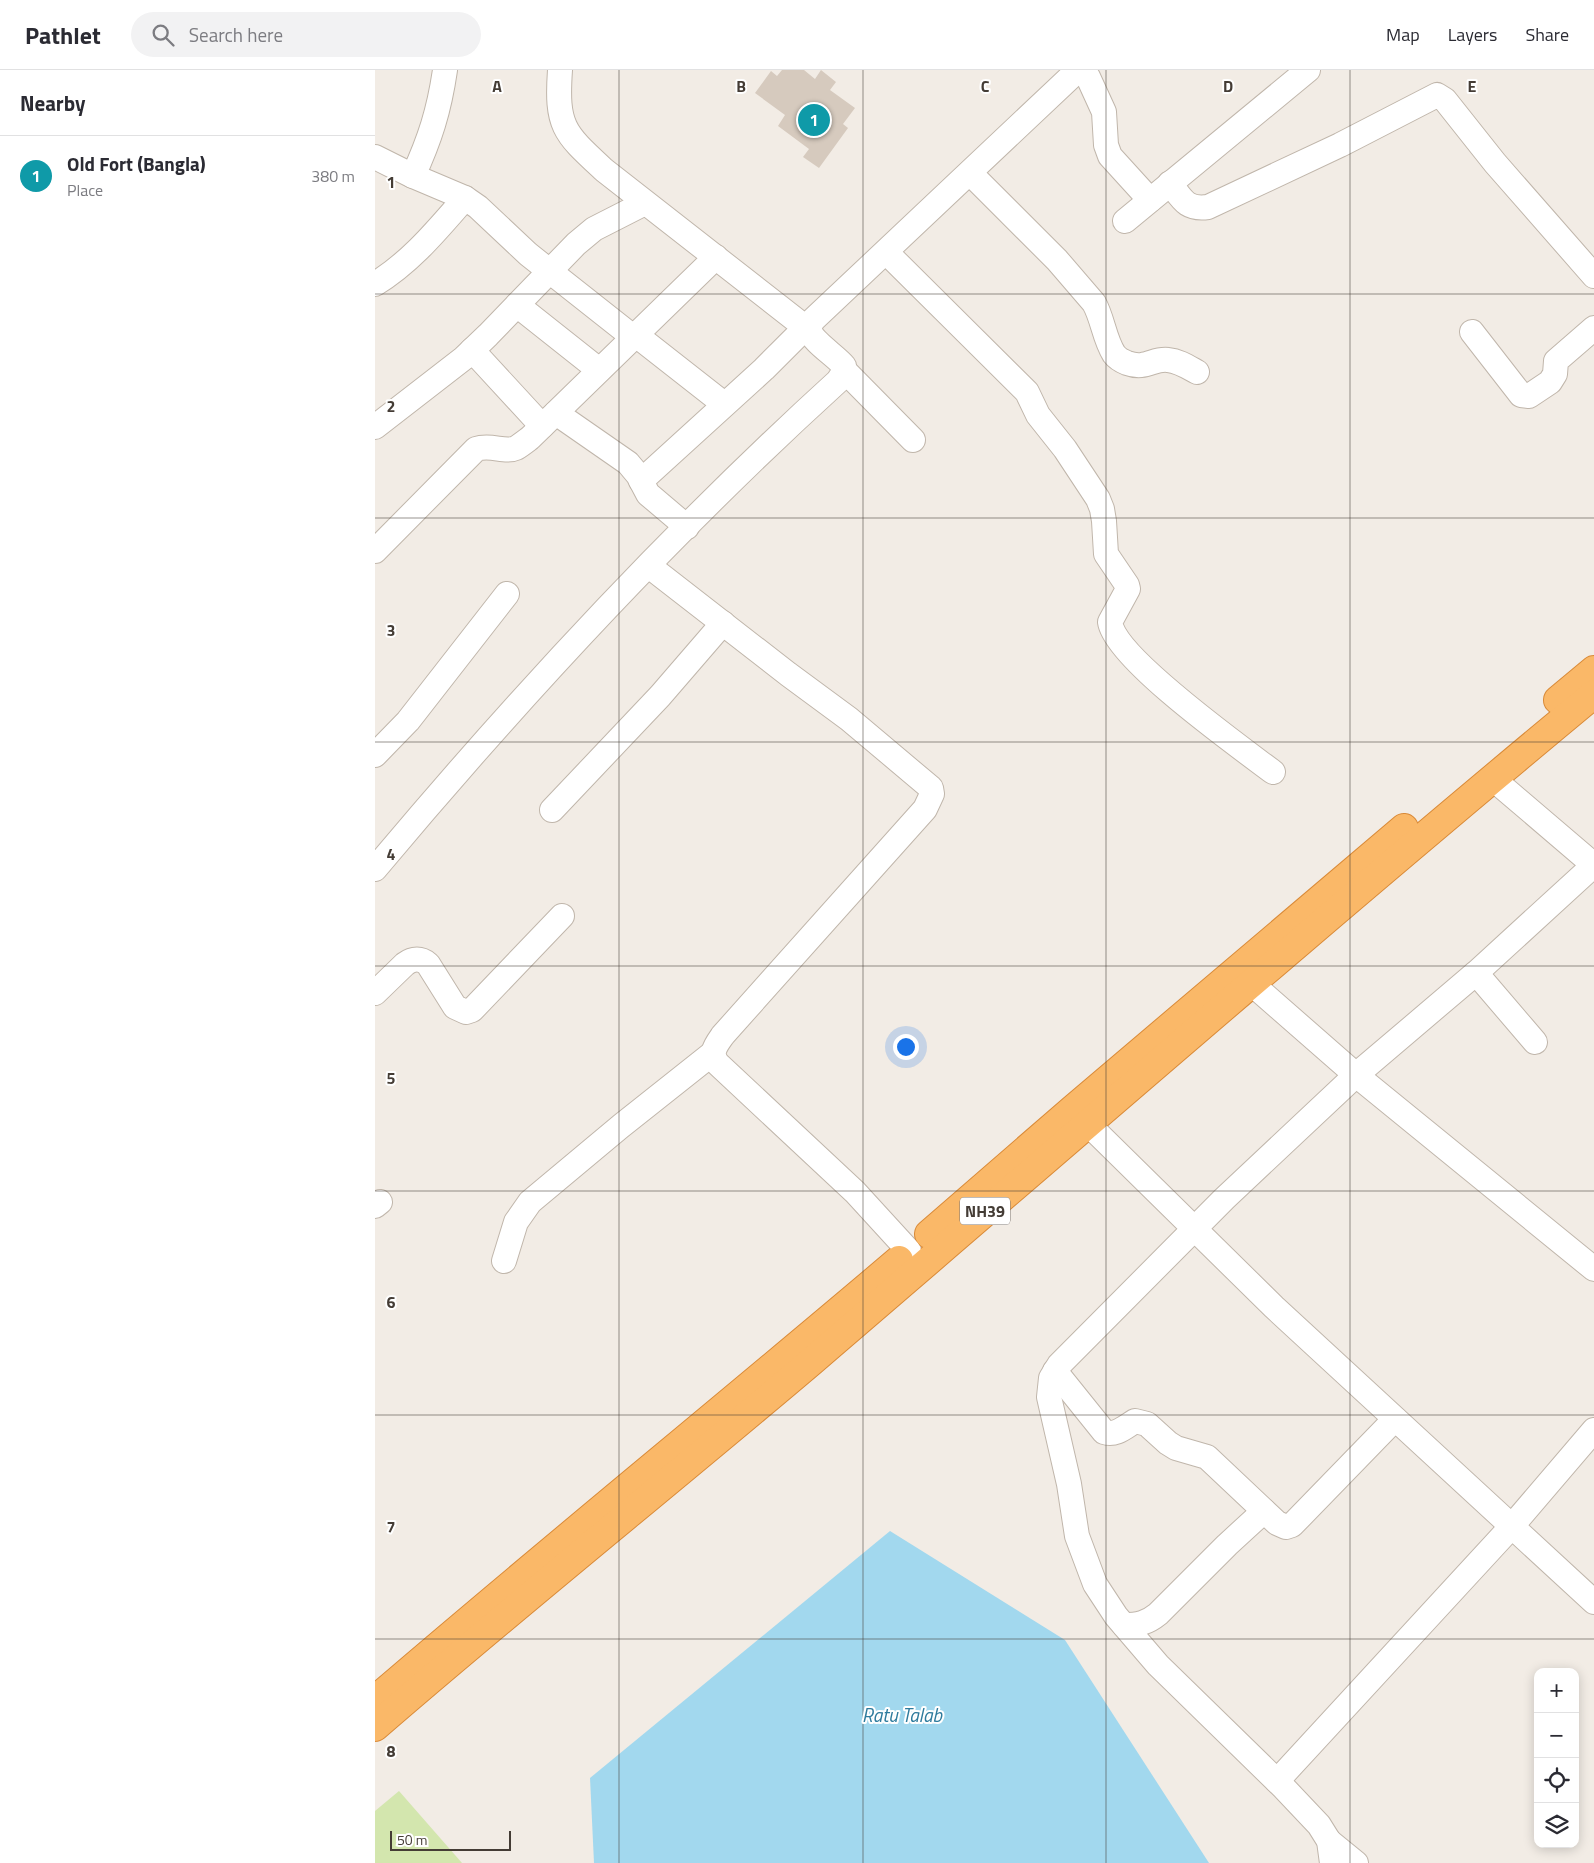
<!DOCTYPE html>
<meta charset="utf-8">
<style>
:root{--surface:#fff;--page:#f2f2f3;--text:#2b2b33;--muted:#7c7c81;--line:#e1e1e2;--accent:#f52019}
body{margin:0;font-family:"Titillium Web",sans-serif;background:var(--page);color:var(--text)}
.controls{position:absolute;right:15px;bottom:15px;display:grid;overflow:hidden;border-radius:10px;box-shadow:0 2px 12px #0003}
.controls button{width:45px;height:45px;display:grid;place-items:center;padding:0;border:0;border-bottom:1px solid var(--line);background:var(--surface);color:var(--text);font:25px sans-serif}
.scale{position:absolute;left:15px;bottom:12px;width:121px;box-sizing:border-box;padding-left:5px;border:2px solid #443c35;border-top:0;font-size:14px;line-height:18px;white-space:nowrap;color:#443c35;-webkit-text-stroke:4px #fff;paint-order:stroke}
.you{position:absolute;left:530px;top:976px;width:18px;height:18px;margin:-12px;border:4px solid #fff;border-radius:50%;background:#1a73e8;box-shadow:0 0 0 8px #1a73e833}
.badge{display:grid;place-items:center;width:32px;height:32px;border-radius:50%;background:var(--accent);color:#fff;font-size:16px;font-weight:700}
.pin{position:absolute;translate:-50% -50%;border:2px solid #fff;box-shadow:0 1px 5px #0006}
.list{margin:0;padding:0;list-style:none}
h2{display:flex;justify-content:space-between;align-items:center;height:65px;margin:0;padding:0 20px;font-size:21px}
h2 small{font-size:16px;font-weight:400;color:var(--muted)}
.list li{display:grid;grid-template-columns:32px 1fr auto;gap:15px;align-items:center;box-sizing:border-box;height:80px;padding:0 20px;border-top:1px solid var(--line)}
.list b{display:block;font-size:19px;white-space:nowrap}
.list p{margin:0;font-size:16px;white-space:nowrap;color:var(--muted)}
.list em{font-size:16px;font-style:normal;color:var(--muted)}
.icon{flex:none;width:28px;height:28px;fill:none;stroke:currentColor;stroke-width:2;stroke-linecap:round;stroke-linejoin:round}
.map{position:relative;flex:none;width:1219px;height:1793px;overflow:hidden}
header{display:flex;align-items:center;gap:30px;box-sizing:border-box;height:70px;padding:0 25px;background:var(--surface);border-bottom:1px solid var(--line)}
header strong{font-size:24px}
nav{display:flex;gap:28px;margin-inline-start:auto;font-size:18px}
.search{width:350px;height:45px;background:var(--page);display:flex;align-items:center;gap:12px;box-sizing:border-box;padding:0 18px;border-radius:28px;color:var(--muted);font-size:19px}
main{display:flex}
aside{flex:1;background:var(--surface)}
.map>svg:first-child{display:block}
</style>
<header>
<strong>Pathlet</strong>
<div class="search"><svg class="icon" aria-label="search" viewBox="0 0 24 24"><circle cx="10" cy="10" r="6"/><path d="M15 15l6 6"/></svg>Search here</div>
<nav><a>Map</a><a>Layers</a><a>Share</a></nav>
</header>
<main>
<aside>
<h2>Nearby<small></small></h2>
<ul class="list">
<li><span class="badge" style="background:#0f9aa8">1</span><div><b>Old Fort (Bangla)</b><p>Place</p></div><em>380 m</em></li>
</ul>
</aside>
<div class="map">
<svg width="1219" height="1793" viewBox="0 0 1219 1793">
<rect width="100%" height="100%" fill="#f2ece5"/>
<path fill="#d3e6ae" d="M24 1721 87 1793H0V1741Z"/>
<path fill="#a2d8ee" d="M515 1461 690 1570 834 1793H219L215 1708Z"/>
<path fill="#d6cabe" d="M407 0H429L440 9 446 0 461 12 455 20 480 38 468 54 473 58 444 98 428 87 434 79 403 56 410 45 380 23 396 1 402 6Z"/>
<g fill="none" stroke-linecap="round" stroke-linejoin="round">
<g stroke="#c0b6ab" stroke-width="26">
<g id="minor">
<path d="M185 0C181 57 189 63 229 100L435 261"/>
<path d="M707 0 713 7 729 42 731 75 735 86 775 130"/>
<path d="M0 87 38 106 90 128 103 137 153 184 258 267"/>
<path d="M595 103 682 190 719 233C728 249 729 268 739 284 742 288 747 291 752 293 771 300 778 288 793 290 804 291 813 297 822 302"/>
<path d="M38 106C55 69 64 41 70 0"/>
<path d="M795 113C807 129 811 140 833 137L965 75 1062 25 1070 30 1120 93 1219 206"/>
<path d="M750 151 933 0"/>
<path d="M511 182 652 322 663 345 690 379 723 429 727 439 729 451 731 484 752 515 753 519 735 552C740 588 865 677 898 702"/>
<path d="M0 214C36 192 62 160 90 128"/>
<path d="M142 235 224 300"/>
<path d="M1097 262 1146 325 1154 326 1175 312 1180 304 1181 291 1219 258"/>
<path d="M261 265 349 334"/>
<path d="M97 280 167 356"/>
<path d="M469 300 538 370"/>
<path d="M181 343 253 393 263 405 273 424 312 457"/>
<path d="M0 357 89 288 113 265 201 174 219 159 270 133"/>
<path d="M266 411 389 299 430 258"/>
<path d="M0 481 101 379C116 374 130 383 141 378 146 375 151 371 155 368L341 187"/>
<path d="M274 496 413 604 474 649 556 718 557 724 550 739 348 965C341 975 334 983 343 994L480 1122 534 1181"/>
<path d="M0 685 33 651 132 524"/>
<path d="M1117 708 1219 795"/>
<path d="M177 740 285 626 348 553"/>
<path d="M0 799C144 627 297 462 463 311L467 305 469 296C461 286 438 272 435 261 434 256 436 253 439 249L703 0"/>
<path d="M1101 903 1160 972"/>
<path d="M877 914 981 1005 1219 1199"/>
<path d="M0 923 30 894C38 888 46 888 53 894L80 937 91 942 97 940 187 846"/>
<path d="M712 1053 899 1237 1219 1532"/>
<path d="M0 1136 5 1132"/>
<path d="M129 1191 141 1152 155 1132 246 1056 338 983"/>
<path d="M680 1301 729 1362C741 1366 750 1357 760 1351L772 1354 793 1373 801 1378 832 1387 902 1453 911 1457 917 1455 1020 1349"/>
<path d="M749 1555C763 1555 772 1553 783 1544L852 1475 889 1441"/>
<path d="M902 1711 1137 1456 1219 1360"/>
<path d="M954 1771 981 1793"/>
<path d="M957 1793 954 1771 944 1755 909 1718 783 1595 741 1546 720 1514 702 1466 694 1414 674 1327 676 1308 684 1295 849 1129 981 1005 1101 903 1219 795"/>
</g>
</g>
<g stroke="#d98a38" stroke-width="30">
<g id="highway">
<path d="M1183 630 1219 600"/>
<path d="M554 1164 698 1039 1029 758"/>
<path d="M0 1630C173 1481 350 1338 524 1190"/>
<path d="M0 1657C143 1533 292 1414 437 1291 697 1068 955 843 1219 624"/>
</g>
</g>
<use href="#minor" stroke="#fff" stroke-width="24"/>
<use href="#highway" stroke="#fab868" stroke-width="28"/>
</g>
<path fill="none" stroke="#443c35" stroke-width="1" stroke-opacity="0.55" d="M244 0V1793M488 0V1793M731 0V1793M975 0V1793M0 224H1219M0 448H1219M0 672H1219M0 896H1219M0 1121H1219M0 1345H1219M0 1569H1219"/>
<g text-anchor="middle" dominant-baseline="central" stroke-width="4" stroke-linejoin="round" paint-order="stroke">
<rect fill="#fff" stroke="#7c7672" stroke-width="1" x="585" y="1127.5" width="50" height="27" rx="4"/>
<g font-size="16" font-weight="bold" fill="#443c35">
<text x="610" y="1141">NH39</text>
</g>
<g font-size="19" font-style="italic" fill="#2e7b9d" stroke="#fff">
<text x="527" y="1644">Ratu Talab</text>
</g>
</g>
<g font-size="16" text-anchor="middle" font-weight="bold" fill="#443c35" stroke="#fff" stroke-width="4" stroke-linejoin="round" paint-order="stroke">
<text x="122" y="22">A</text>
<text x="366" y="22">B</text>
<text x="610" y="22">C</text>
<text x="853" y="22">D</text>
<text x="1097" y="22">E</text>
<text x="16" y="118">1</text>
<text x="16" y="342">2</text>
<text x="16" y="566">3</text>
<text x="16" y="790">4</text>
<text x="16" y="1014">5</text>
<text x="16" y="1238">6</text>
<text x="16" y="1463">7</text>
<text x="16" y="1687">8</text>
</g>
</svg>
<div class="controls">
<button>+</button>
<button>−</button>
<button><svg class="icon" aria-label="locate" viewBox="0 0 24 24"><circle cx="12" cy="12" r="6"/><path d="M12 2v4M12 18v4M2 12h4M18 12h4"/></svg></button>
<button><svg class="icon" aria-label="layers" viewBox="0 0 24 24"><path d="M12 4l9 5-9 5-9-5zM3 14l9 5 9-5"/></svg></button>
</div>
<div class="scale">50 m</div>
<div class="you"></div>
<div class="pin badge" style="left:439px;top:50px;background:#0f9aa8">1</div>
</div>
</main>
